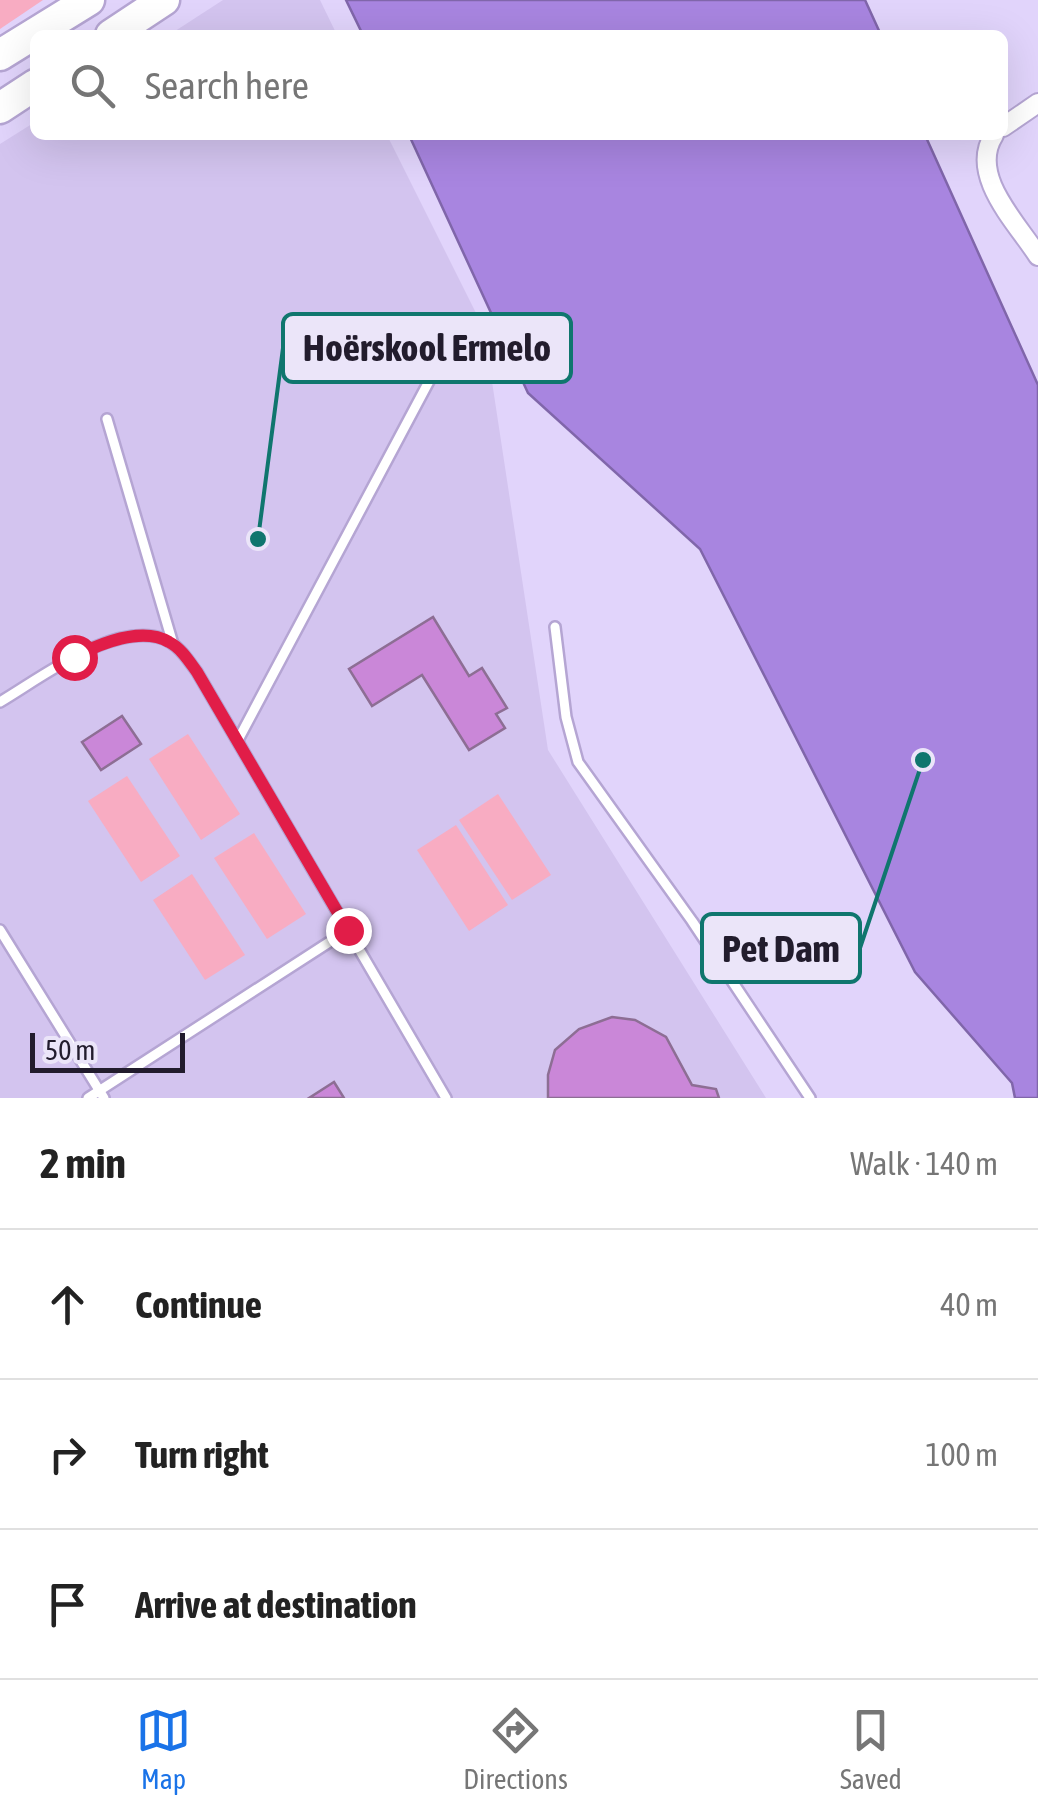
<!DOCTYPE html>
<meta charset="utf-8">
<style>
:root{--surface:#fff;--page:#f2f2f2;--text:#222;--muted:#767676;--line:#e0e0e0;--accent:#1a73e8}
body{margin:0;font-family:"Asap Condensed",sans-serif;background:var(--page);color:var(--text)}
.scale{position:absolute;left:30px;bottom:25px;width:155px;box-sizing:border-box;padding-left:10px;border:5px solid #221c2d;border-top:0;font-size:28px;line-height:35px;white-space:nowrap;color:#221c2d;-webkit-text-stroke:8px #ebe5f9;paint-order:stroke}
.stop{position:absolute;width:30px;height:30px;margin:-22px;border:8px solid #e11d48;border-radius:50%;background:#fff}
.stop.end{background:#e11d48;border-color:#fff;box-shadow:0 2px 10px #0008}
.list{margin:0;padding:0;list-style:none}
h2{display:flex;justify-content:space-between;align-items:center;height:130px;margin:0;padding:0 40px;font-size:42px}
h2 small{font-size:32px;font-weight:400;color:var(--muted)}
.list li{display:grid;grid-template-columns:65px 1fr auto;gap:30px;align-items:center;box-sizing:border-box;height:150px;padding:0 40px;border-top:2px solid var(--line)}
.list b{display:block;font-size:38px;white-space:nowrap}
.list em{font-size:32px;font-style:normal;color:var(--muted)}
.icon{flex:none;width:55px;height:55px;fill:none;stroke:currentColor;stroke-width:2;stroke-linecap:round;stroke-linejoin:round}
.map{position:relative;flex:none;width:1038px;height:1098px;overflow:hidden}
.search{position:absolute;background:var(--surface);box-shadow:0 10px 40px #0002;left:30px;right:30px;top:30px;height:110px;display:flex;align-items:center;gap:25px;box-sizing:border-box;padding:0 35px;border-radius:15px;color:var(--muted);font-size:38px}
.sheet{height:580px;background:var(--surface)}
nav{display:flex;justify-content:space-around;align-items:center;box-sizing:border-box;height:140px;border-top:2px solid var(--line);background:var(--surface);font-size:28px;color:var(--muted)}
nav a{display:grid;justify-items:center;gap:5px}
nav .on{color:var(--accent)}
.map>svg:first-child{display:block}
</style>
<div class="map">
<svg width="1038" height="1098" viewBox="0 0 1038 1098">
<rect width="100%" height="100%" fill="#e1d4fb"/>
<g fill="#d3c4ef">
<path d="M223 0H320L337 35H169Z"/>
<path d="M35 122V135H387L484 329 548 750 766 1098H0V144Z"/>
</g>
<g fill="#f8acc2">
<path d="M0 0H43L0 29Z"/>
<path d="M188 734 240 814 201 840 149 759Z"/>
<path d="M127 776 180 856 141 882 88 801Z"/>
<path d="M498 794 551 875 512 900 459 820Z"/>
<path d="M456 825 508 905 469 931 417 850Z"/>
<path d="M254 833 306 914 267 939 214 858Z"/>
<path d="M192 874 245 955 205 980 153 900Z"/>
</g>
<g fill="#a885e0" stroke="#8066aa" stroke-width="2.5">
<path d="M346 0H865L881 35H363Z"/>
<path d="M409 135H925L1038 385V1098H1015L1012 1083 915 972 700 549 528 393Z"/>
</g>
<g fill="#ca87d8" stroke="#8d6e94" stroke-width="2.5">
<path d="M433 617 469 676 482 668 507 708 496 714 505 728 469 750 422 675 372 706 349 669Z"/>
<path d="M122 716 141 744 101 770 82 742Z"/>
<path d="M612 1017 635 1020 666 1037 692 1085 716 1089 719 1098H548V1075L555 1050 579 1029Z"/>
<path d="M334 1082 344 1098H309Z"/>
</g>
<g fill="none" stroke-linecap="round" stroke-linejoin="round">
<g stroke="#b5a5d3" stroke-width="14">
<g id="lane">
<path d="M107 419 173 644"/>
<path d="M555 627 566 717 578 762 692 921 810 1098"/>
<path d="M0 702C41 678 113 621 164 639 179 645 188 660 197 672L446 1098"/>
<path d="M238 740 435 370"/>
<path d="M0 930 104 1098"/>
<path d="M88 1098 348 930"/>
</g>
</g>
<g stroke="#b5a5d3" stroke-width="22">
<g id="street">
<path d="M1003 127 1038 103"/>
<path d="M994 135C968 175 1017 223 1038 256"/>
</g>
</g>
<g stroke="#b5a5d3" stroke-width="35">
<g id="highway">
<path d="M111 35 164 0"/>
<path d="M0 55 89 0"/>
<path d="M0 108 35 85"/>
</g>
</g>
<use href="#lane" stroke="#fff" stroke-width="9"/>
<use href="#street" stroke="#fff" stroke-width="18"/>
<use href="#highway" stroke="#fff" stroke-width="30"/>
</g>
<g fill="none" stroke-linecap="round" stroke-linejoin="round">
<path stroke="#e11d48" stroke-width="12" d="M74 657C99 644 142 626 169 642 181 648 189 661 197 672L348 930"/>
</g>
<path fill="none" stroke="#0f766e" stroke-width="4" d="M258 539L283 348M923 760L860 948"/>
<g fill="#0f766e" stroke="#ebe5f9" stroke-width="4">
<circle cx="258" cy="539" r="10"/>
<circle cx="923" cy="760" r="10"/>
</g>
<g fill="#ebe5f9" stroke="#0f766e" stroke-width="4">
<rect x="283" y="314" width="288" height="68" rx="10"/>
<rect x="702" y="914" width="158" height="68" rx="10"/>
</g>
<g font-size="38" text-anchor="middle" font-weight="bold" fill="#221c2d">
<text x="427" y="361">Hoërskool Ermelo</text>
<text x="781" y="962">Pet Dam</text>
</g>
</svg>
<div class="scale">50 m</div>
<div class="stop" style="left:74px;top:657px"></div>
<div class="stop end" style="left:348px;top:930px"></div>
<div class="search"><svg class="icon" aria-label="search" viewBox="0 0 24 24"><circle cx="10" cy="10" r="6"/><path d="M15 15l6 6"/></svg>Search here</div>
</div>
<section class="sheet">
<h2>2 min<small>Walk · 140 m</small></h2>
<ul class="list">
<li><svg class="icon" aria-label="ahead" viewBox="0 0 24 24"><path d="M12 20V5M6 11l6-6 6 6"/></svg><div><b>Continue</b></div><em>40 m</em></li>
<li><svg class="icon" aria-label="right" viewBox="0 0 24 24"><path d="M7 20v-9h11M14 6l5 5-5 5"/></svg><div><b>Turn right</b></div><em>100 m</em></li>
<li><svg class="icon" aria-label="arrive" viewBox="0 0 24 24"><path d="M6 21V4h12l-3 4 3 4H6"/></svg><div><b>Arrive at destination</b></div></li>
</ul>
</section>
<nav>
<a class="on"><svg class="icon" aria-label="map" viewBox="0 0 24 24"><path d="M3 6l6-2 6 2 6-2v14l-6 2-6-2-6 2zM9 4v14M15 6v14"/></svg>Map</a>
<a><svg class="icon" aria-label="directions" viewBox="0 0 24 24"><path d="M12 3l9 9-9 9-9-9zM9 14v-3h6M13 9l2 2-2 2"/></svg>Directions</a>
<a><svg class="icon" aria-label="saved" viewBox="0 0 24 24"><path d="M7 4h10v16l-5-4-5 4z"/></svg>Saved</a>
</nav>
